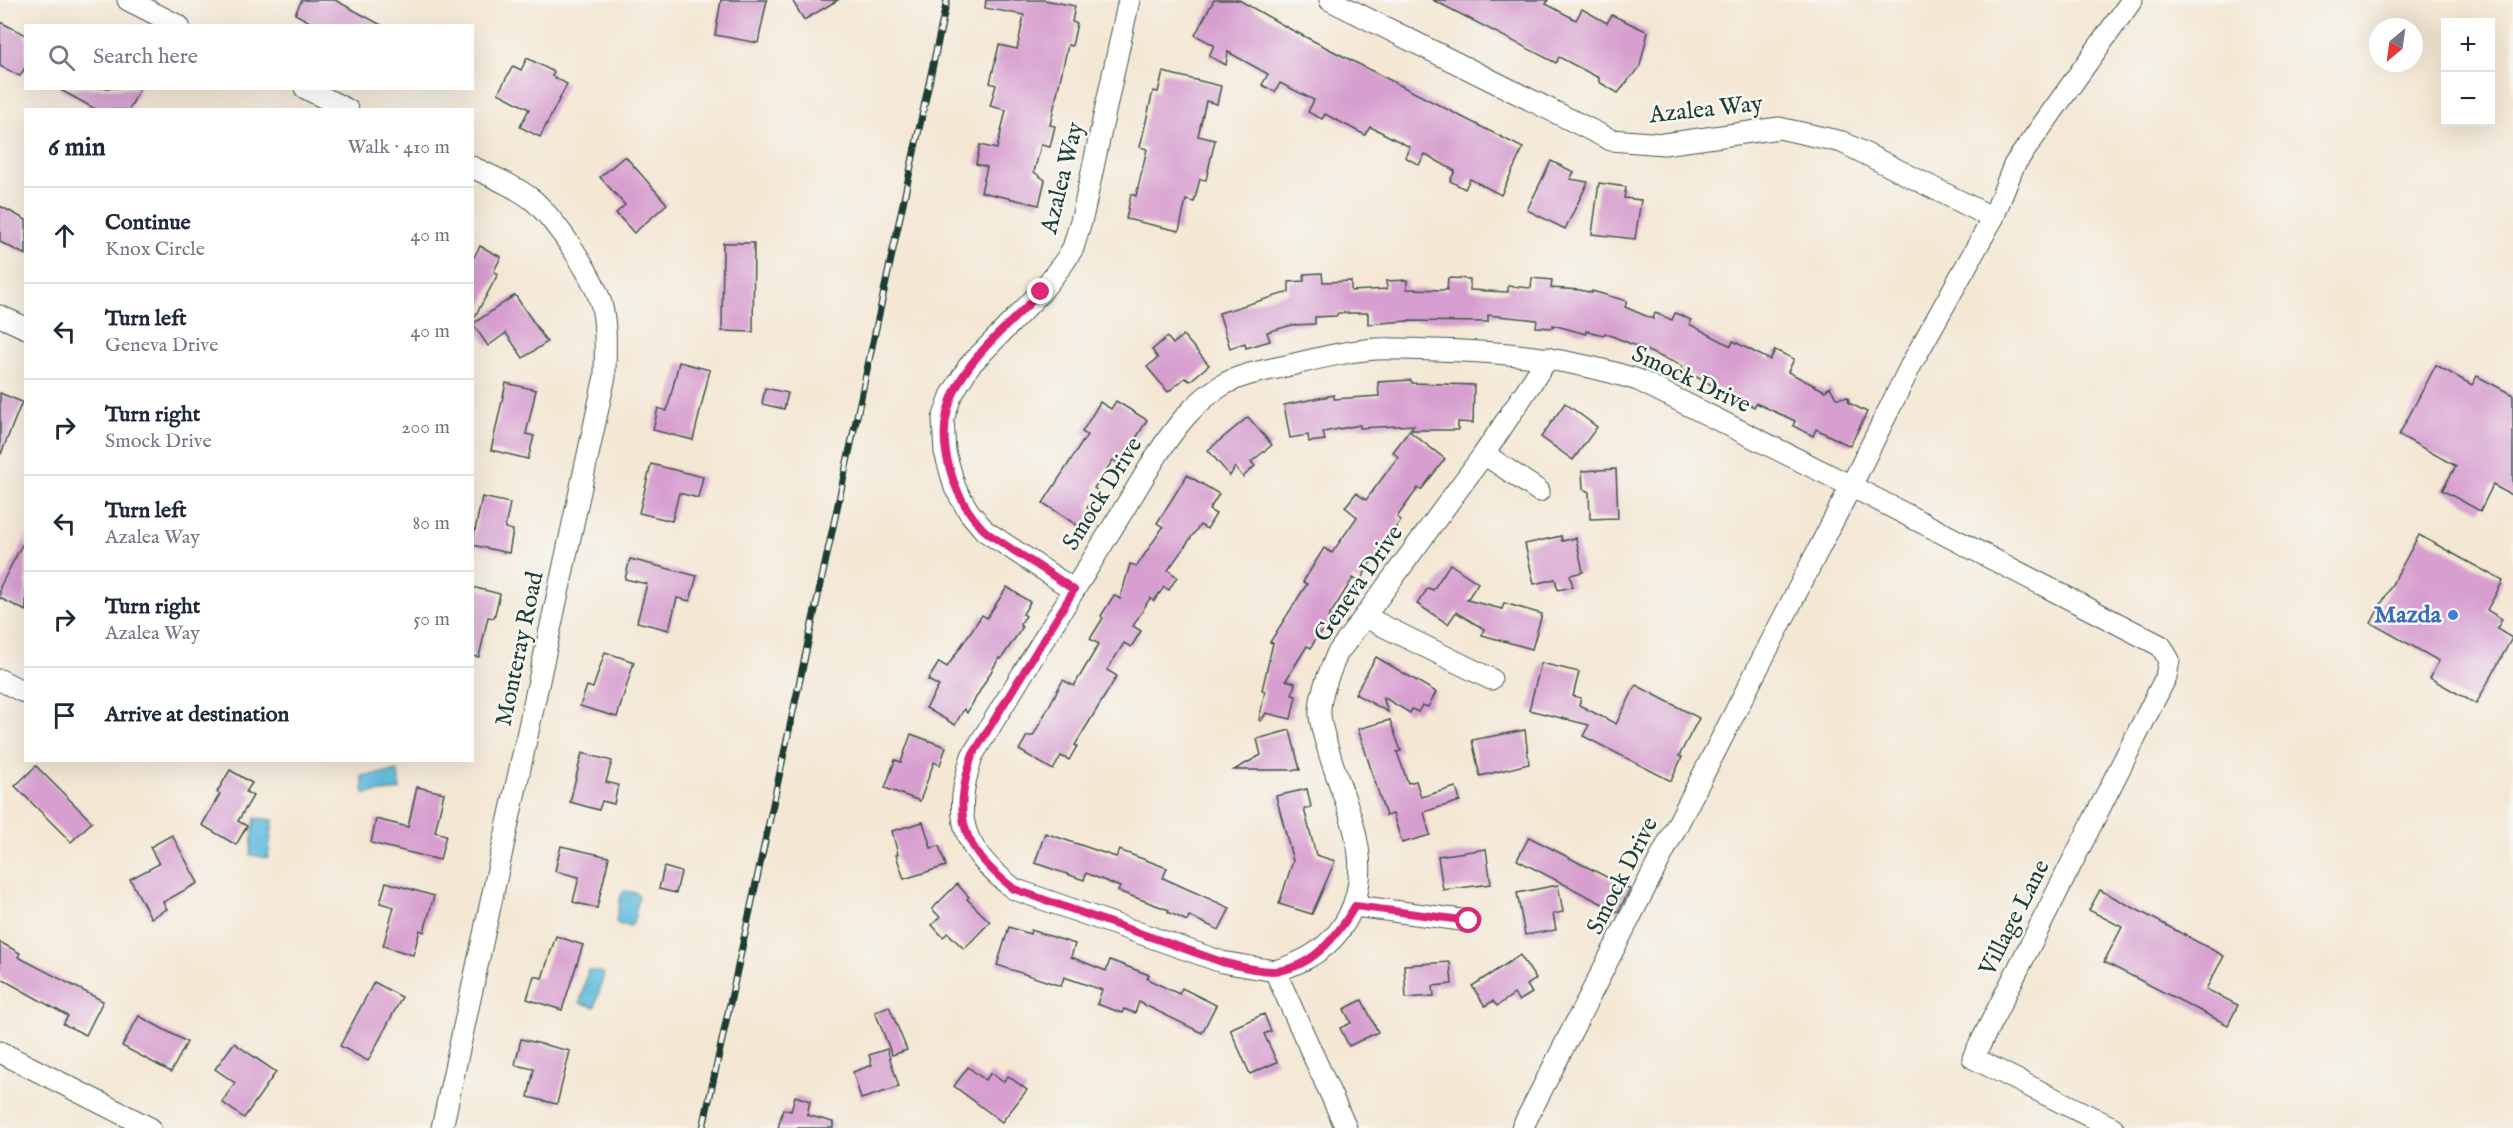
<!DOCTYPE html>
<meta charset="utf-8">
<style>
:root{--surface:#fff;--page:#f2f2f3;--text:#1f2937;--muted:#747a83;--line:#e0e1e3}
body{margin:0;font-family:"IM FELL English",serif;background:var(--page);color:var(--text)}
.controls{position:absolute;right:18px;top:18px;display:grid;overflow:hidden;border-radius:0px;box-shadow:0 6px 24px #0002}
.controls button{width:54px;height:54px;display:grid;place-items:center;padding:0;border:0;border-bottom:2px solid var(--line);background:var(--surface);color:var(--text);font:30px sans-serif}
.compass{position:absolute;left:2369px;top:18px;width:54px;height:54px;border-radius:50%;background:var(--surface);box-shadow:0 6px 24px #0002;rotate:209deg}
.stop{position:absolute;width:18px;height:18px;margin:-14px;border:4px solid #db2777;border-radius:50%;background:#fff}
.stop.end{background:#db2777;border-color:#fff;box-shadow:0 2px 6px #0008}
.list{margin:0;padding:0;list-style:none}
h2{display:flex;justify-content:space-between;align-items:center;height:78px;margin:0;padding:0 24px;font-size:26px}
h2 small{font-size:20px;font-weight:400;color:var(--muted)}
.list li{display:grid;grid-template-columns:39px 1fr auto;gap:18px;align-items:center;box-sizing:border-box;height:96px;padding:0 24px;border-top:2px solid var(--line)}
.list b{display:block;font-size:22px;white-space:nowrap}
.list p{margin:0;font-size:20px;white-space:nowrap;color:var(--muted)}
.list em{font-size:20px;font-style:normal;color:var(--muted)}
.icon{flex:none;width:33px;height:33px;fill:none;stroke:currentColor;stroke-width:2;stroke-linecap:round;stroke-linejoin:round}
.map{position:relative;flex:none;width:2513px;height:1128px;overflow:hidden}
.search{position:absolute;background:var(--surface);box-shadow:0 6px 24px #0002;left:24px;top:24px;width:450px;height:66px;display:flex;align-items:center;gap:15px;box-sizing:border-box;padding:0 21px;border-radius:0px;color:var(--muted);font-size:22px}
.panel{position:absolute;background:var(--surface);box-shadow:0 6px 24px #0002;left:24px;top:108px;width:450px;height:654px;border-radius:0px}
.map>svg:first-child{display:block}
</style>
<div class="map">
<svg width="2513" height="1128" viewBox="0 0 2513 1128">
<rect width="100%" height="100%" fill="#f6f6f2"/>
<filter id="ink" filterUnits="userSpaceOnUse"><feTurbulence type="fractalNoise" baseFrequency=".0167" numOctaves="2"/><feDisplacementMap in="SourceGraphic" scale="12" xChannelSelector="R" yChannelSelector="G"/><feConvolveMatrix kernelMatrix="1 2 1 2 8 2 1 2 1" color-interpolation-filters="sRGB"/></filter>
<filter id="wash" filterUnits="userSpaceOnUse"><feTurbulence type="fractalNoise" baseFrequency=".008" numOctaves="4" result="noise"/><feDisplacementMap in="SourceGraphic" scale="24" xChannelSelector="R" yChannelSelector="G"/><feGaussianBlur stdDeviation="1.35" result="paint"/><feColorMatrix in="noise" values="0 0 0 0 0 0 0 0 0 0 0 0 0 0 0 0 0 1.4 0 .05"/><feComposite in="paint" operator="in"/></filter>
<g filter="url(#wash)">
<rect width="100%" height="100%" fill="#f4e7d4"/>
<g fill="#60bbde" stroke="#407c89" stroke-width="1.5">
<path d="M398 771 400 790 364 794 362 776Z"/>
<path d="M255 818 273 820 268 858 250 855Z"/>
<path d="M624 891 636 893 639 896 633 924 629 926 618 924 616 921 621 895Z"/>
<path d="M588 970 604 973 595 1007 580 1003Z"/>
</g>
<g id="blocks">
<g fill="#d79fcf">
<path d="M302 0H335L383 26H317L295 14Z"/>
<path d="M721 0H767L758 43 715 35Z"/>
<path d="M792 0H838L804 20Z"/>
<path d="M986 0H1045L1075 6 1072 22 1077 23 1072 46 1068 45 1050 125 1055 126 1050 147 1041 145 1034 172 1045 180 1039 205 981 192 987 167 976 164 980 145 997 149 1006 110 990 106 996 85 990 83 999 45 1017 49 1024 15 985 8Z"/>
<path d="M1214 0H1239L1288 28 1523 148 1501 195 1470 179 1465 189 1450 181 1455 171 1425 154 1419 165 1405 157 1410 147 1377 130 1370 127 1365 135 1325 114 1322 119 1308 112 1314 100 1280 83 1275 92 1262 85 1268 74 1228 52 1226 65 1209 56 1214 45 1195 35Z"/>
<path d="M1433 0H1548L1546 4 1576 20 1582 9 1607 23 1612 15 1648 32 1640 66 1618 93 1599 82V78L1559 57 1556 63Z"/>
<path d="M0 22 26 35V66L20 76 0 66Z"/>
<path d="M527 58 554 72 552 76 567 84 540 137 520 127 529 109 498 93 513 66 521 70Z"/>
<path d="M1163 72 1221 86 1217 104 1206 101 1198 136 1215 140 1206 180 1200 179 1194 202 1186 200 1179 231 1126 219 1131 194 1136 196 1147 149 1140 147 1153 91 1158 92Z"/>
<path d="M57 88H140L129 110H97Z"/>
<path d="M625 156 667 204 634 233 616 213 625 205 600 177Z"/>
<path d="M1551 161 1574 172 1570 179 1588 182 1565 229 1527 210Z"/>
<path d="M1599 183 1626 187 1624 198 1641 200 1635 239 1592 234Z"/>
<path d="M0 206 26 220V255L0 242Z"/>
<path d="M723 243H754L753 332 722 331Z"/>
<path d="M480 246 501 257 494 271 498 274 472 322V261Z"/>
<path d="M1322 273 1323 282 1351 281V291L1387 289 1386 281 1407 280V289L1447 290 1448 278 1470 279V290L1508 292V286L1531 288 1532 278 1552 280 1551 288 1580 290 1592 293V291L1627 301 1625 307 1653 319 1655 313 1672 320 1675 313 1691 320 1689 324 1731 346 1733 341 1770 360 1775 350 1794 359 1788 372 1825 391 1830 387 1836 398 1848 397 1849 403 1867 412 1850 446 1816 429 1813 436 1793 426 1795 421 1756 403 1754 407 1681 369 1683 366 1605 333 1604 335 1586 331V334L1553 325V328L1536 327 1537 320 1488 315V322L1407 321 1368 324V313H1338L1336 316 1315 317V324L1292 325 1267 332 1270 341 1246 348 1245 343 1230 348 1219 313 1289 292V282L1304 281V274Z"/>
<path d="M515 295 547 342 523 358 506 333 488 346 473 324Z"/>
<path d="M1183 335 1209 365 1190 381 1185 378 1168 392 1147 367 1158 358 1152 350 1167 337 1173 344Z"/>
<path d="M679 362 710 370 693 440 653 430 658 408 667 411Z"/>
<path d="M2436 365 2472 385 2477 376 2513 395V496L2493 485 2480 511 2442 490 2456 466 2399 435Z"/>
<path d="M1411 380 1412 383 1474 385 1473 423 1458 422V430H1410L1414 425 1360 428V425L1323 432 1325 440 1309 442 1308 435 1290 438 1284 405 1334 395V399L1379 396 1378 382Z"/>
<path d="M506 383 536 390 526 434 534 436 528 459 491 450Z"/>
<path d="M765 388 788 393 784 409 762 404Z"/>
<path d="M0 393 22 402 1 454H0Z"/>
<path d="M1116 401 1147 420 1120 465 1113 460 1094 488 1098 491 1087 508 1094 513 1083 529 1043 503 1087 435 1082 432 1100 402 1111 409Z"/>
<path d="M1565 403 1597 427 1573 460 1541 437Z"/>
<path d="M1248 417 1272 445 1251 462 1255 466 1243 477 1235 467 1230 476 1208 450Z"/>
<path d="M1409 431 1445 459 1421 490 1418 488 1397 517 1401 520 1369 565 1360 582 1353 578 1328 618 1327 628 1316 638 1311 648 1307 646 1286 680 1295 683 1292 695 1296 696 1291 719 1266 713 1261 721 1259 720 1265 691 1262 690 1273 643 1270 642 1307 584 1303 582 1324 548 1332 553 1357 517 1345 507 1356 493 1366 500 1398 457 1393 452Z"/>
<path d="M651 464 703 477 698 498 679 493 672 521 639 513Z"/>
<path d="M1616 469 1618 518 1590 519 1589 492 1583 489 1582 471Z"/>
<path d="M1187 475 1219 494 1209 510 1216 514 1207 529 1200 525 1168 570 1177 577 1169 590 1164 587 1154 601 1150 598 1133 626 1141 631 1131 647 1124 643 1107 670 1117 676 1075 745 1077 746 1069 760 1061 756 1053 770 1019 750 1027 736H1033L1063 680 1074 686 1099 644 1090 639 1103 618 1101 616 1114 595 1120 599 1130 564 1137 566 1163 527 1157 523Z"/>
<path d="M482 497 510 503 505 528 513 530 509 553 472 545Z"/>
<path d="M2419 535 2503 581 2487 610 2502 619 2497 629 2512 638 2476 704 2430 678 2439 661 2371 623Z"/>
<path d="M1561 536 1562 541 1576 538 1583 572 1570 575 1573 587 1558 590 1555 579 1534 584 1525 544Z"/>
<path d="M26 537V611L0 598V587Z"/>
<path d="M630 559 697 576 690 601 677 598 669 630 637 622 647 584 625 579Z"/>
<path d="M1450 564 1478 583 1467 600 1502 609 1504 603 1542 614 1532 649 1482 635 1484 629 1456 612 1448 624 1417 604 1428 588 1433 590Z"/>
<path d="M472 587 500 594 494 618 488 617 479 657 472 656Z"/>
<path d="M1007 587 1030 602 1023 614 1026 616 1020 624 1022 628 1001 659 999 658 967 713 964 709 955 725 926 708 939 686 928 680 939 662 947 667 982 615 987 618Z"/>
<path d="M605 652 634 662 617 717 580 706 587 686 593 688Z"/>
<path d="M1376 657 1436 692 1428 707 1422 705 1418 712 1412 709 1410 713 1383 697 1388 712 1355 694Z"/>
<path d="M1541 663 1579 672 1573 696 1581 698 1579 705 1616 724 1636 685 1699 718 1679 756 1682 757 1671 781 1583 736 1589 725 1529 710Z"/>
<path d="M1390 720 1401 751 1397 752 1408 783 1416 781 1421 797 1456 787 1460 801 1424 812 1430 835 1402 843 1393 814 1386 816 1358 729Z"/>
<path d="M1290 730 1300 770H1234L1261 755 1257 739Z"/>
<path d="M1525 730 1529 764 1480 776 1472 740Z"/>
<path d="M911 734 946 747 940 765 934 762 920 801 885 788 895 760 901 762Z"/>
<path d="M582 753 612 761 606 782 618 785 614 804 602 801 599 810 570 802Z"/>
<path d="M36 766 92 822 71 842 15 786Z"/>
<path d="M230 770 252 783 246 792 253 796 238 821 247 826 236 845 202 825 220 794 217 792Z"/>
<path d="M417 787 444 793 435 832 446 835 440 860 371 843 376 819 408 827Z"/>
<path d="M1307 789 1311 807 1304 809 1316 855 1335 861 1312 914 1279 904 1293 861 1276 796Z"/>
<path d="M923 822 931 848 939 846 946 866 904 879 896 855 898 854 892 831Z"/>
<path d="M1045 833 1116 857 1119 850 1167 868 1163 878 1230 908 1219 930 1189 916 1187 921 1168 912 1169 910 1118 891 1120 887 1086 873 1084 880 1035 863Z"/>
<path d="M172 835 198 883 163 902 167 909 151 918 130 879 159 864 150 847Z"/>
<path d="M1529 837 1630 889 1618 912 1517 860Z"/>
<path d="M561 846 609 857 597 908 573 902 579 877 555 871Z"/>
<path d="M1486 849 1491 884 1443 890 1438 856Z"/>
<path d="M664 867 681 872 676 893 659 889Z"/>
<path d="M386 882 434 896 424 932 420 930 413 955 383 946 394 907 380 903Z"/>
<path d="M957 884 969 897 967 899 990 922 964 949 948 933 943 937 932 925 940 917 932 909Z"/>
<path d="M1558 885 1563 912 1553 914 1556 930 1525 935 1517 893Z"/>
<path d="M2100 890 2224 956 2206 989 2238 1005 2228 1025 2104 962 2122 927 2089 910Z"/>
<path d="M1009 927 1030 934 1031 930 1075 944 1071 957 1106 971 1110 960 1149 975 1147 979 1179 994 1182 988 1216 1005 1202 1033 1139 1002 1135 1013 1124 1009 1122 1013 1097 1004 1102 990 1064 977 1061 986 997 965Z"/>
<path d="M556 936 583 945 562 1010 527 999 534 976 542 978Z"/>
<path d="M0 942 20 953 18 957 103 1001 86 1035 63 1024 68 1016 0 978Z"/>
<path d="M1520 955 1536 979 1527 985 1532 993 1519 1001 1514 994 1497 1006 1493 1001 1485 1006 1472 986Z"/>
<path d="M1450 962 1452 984 1433 986 1434 996 1406 998 1404 965Z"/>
<path d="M374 982 402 997 368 1061 340 1046Z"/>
<path d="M1362 1000 1378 1032 1349 1046 1340 1028 1351 1023 1344 1009Z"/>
<path d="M889 1006 907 1050 892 1055 875 1012Z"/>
<path d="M1264 1014 1271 1031 1264 1034 1277 1062 1250 1074 1230 1029Z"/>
<path d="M139 1016 187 1042 171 1072 122 1046Z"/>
<path d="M521 1039 570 1051 557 1104 528 1097 534 1069 515 1065Z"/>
<path d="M234 1043 276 1072 244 1118 222 1102 235 1083 215 1069Z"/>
<path d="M887 1049 899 1087 861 1099 853 1072 872 1065 869 1055Z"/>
<path d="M968 1067 985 1080 991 1073 1003 1082 1008 1076 1027 1090 1002 1122 954 1086Z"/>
<path d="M795 1096 810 1101 807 1115 833 1122V1128H778L783 1109 791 1111Z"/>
</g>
</g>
</g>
<g filter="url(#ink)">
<use href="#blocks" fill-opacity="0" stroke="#3f564c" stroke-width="1.5"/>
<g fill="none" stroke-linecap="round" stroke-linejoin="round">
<g stroke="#3f564c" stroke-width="23">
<g id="street">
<path d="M128 0 179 26"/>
<path d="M1330 0 1611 140 1664 144 1779 128 1842 142 1993 218"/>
<path d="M305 88 348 110"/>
<path d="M0 316 26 328"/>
<path d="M1484 454 1539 491"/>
<path d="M1074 590 985 531 969 512 955 488 945 452 943 419 951 396 969 366 1041 292 1065 261 1073 248 1083 214 1129 0"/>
<path d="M1365 617 1491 679"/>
<path d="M0 680 26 693"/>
<path d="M1355 906 1469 921"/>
<path d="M1275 971C1303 963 1328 950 1344 924 1378 869 1349 814 1331 759 1327 744 1321 730 1320 715 1319 694 1330 672 1337 654L1484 454 1548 358"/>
<path d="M0 1052 150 1128"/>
<path d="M442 1128 605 376C605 354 607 329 602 307 595 277 556 221 533 200 515 186 493 177 472 167"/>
<path d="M1346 1128 1275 971 1222 962 1014 889C962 848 952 819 972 756L1159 452C1177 425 1194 403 1221 386 1240 374 1265 371 1286 366 1316 359 1346 351 1376 349 1396 348 1416 350 1436 350 1508 352 1569 358 1638 380L1851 486 2161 646 2169 660 2166 677 1973 1058 2113 1128"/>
<path d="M1522 1128 1851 486 1912 363 1993 218 2014 165 2132 0"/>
</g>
</g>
<use href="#street" stroke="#fff" stroke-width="21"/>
<g stroke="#1f3d34" stroke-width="7">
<path id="rail" d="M703 1128 947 0"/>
</g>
<use href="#rail" stroke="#f6f6f2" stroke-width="4.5" stroke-dasharray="14" stroke-linecap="butt"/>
</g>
</g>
<g fill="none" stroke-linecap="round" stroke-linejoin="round" filter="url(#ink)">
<path stroke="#db2777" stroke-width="8" d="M1041 292C991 343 927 387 949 466 955 490 966 511 983 529 991 537 1004 543 1013 550 1034 563 1054 576 1074 590L972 756C952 819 962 848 1014 889L1222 962C1238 966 1256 971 1273 971 1311 970 1338 935 1355 906L1469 921"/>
</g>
<circle fill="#3f7fe0" stroke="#f6f6f2" stroke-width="2" cx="2453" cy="615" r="6"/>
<g text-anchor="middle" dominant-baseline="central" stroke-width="5" stroke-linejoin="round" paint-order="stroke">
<g font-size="24" fill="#1f3d34" stroke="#f6f6f2">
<text transform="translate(1706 110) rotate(-6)">Azalea Way</text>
<text transform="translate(1063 178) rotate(-76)">Azalea Way</text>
<text transform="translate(1691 380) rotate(25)">Smock Drive</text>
<text transform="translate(1103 494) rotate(-58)">Smock Drive</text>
<text transform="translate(1359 584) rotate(-55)">Geneva Drive</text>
<text transform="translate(520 649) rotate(-78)">Monteray Road</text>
<text transform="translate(1623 876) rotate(-63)">Smock Drive</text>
<text transform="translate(2015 918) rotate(-63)">Village Lane</text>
</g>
<g font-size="24" font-weight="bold" fill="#366cbe" stroke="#f6f6f2" text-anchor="end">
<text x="2441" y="615">Mazda</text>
</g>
</g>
</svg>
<div class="controls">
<button>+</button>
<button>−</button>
</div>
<svg class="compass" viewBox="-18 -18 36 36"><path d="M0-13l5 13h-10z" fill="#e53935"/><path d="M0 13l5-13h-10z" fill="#747a83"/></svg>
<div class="stop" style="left:1469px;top:921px"></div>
<div class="stop end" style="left:1041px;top:292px"></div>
<div class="search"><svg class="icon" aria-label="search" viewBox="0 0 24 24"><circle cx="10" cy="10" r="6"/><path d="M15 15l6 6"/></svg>Search here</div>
<section class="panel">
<h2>6 min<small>Walk · 410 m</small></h2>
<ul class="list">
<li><svg class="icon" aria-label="ahead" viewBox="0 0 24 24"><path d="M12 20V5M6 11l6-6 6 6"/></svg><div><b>Continue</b><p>Knox Circle</p></div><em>40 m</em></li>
<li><svg class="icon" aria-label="left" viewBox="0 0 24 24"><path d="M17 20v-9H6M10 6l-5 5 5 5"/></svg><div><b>Turn left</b><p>Geneva Drive</p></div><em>40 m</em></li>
<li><svg class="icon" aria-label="right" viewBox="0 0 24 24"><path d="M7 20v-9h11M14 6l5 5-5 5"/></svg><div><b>Turn right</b><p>Smock Drive</p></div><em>200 m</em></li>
<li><svg class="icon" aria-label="left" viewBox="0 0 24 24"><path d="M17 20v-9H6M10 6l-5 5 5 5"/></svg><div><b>Turn left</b><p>Azalea Way</p></div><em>80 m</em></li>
<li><svg class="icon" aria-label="right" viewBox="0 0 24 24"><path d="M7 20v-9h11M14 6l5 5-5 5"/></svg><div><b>Turn right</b><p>Azalea Way</p></div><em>50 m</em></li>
<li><svg class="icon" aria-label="arrive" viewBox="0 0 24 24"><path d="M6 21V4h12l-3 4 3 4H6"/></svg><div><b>Arrive at destination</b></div></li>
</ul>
</section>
</div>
